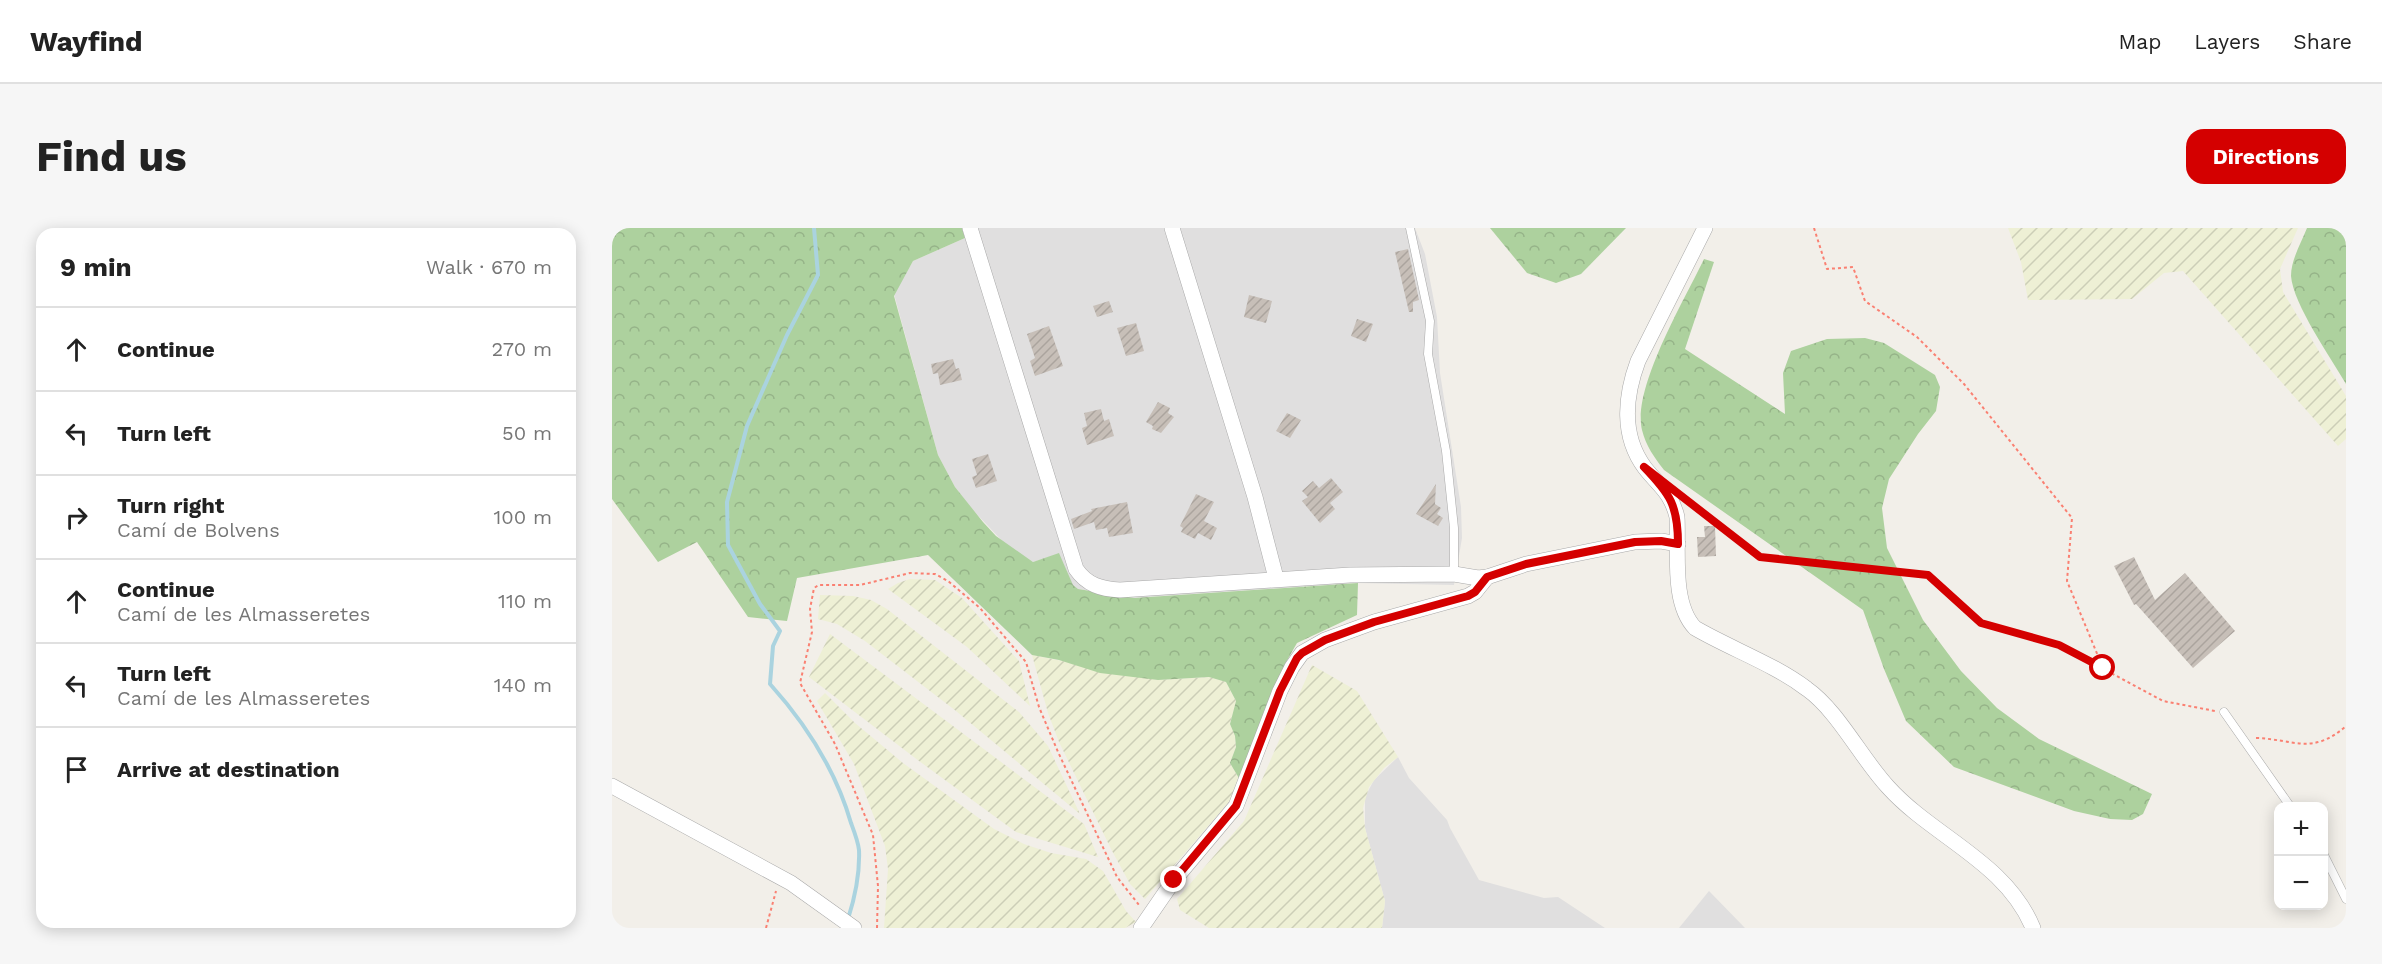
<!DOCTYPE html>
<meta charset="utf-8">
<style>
:root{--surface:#fff;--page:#f6f6f6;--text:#222;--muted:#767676;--line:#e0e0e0;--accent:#d40000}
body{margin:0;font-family:"Work Sans",sans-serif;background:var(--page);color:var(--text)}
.controls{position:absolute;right:18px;bottom:18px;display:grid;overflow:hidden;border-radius:12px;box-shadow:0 3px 15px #0003}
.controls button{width:54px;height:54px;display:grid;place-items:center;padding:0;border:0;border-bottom:2px solid var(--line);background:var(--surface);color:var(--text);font:30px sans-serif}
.stop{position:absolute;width:18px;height:18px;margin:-14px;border:4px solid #d40000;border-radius:50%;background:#fff}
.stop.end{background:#d40000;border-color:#fff;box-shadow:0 2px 6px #0008}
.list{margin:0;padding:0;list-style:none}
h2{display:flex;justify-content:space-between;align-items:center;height:78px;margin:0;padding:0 24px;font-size:26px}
h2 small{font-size:20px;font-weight:400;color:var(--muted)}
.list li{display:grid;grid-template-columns:39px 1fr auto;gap:18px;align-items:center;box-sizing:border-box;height:84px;padding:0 24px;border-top:2px solid var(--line)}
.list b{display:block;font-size:22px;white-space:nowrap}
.list p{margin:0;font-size:20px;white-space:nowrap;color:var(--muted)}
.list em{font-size:20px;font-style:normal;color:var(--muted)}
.icon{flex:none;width:33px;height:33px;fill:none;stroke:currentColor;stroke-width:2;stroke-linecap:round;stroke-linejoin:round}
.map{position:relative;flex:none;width:1734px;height:700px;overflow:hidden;border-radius:18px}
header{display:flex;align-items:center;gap:36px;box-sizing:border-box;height:84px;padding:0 30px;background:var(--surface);border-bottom:2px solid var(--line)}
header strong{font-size:28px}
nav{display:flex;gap:33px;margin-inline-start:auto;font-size:21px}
.intro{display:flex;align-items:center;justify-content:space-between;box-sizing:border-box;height:144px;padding:0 36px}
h1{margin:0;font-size:42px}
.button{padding:15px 27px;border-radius:18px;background:var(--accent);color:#fff;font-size:21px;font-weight:700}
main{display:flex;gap:36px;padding:0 36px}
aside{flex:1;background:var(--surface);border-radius:18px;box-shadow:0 3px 15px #0003}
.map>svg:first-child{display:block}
</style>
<header>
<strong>Wayfind</strong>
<nav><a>Map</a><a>Layers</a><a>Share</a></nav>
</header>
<div class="intro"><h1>Find us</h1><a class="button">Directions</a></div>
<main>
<aside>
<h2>9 min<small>Walk · 670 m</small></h2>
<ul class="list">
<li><svg class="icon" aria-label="ahead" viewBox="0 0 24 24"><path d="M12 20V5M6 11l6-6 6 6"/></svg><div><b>Continue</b></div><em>270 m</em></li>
<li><svg class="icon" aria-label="left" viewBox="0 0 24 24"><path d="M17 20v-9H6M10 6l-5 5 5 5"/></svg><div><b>Turn left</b></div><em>50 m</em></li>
<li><svg class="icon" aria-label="right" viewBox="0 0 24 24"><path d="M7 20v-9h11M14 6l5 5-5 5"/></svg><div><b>Turn right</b><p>Camí de Bolvens</p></div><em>100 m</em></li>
<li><svg class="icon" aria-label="ahead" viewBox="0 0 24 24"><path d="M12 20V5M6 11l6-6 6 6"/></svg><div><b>Continue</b><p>Camí de les Almasseretes</p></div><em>110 m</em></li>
<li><svg class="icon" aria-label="left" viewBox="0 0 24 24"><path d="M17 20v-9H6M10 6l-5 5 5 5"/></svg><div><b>Turn left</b><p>Camí de les Almasseretes</p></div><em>140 m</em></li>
<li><svg class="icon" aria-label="arrive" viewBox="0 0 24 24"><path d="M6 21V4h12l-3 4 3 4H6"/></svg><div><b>Arrive at destination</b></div></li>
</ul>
</aside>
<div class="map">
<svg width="1734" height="700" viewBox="0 0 1734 700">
<defs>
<pattern id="farmland-furrows" width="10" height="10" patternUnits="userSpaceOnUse" patternTransform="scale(1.5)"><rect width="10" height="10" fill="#eef0d5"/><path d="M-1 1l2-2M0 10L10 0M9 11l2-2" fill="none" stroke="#ccceb7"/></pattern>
<pattern id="forest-crowns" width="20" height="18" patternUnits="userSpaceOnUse" patternTransform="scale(1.5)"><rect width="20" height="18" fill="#add19e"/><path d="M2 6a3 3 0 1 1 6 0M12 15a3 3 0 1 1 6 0" fill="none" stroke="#95b388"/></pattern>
<pattern id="building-hatch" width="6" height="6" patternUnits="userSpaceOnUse" patternTransform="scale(1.5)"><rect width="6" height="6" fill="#c7bfb8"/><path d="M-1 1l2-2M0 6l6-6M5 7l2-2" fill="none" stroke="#aba49e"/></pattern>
</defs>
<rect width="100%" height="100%" fill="#f2efe9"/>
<g fill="#e0dfdf">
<path d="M350 0H803L813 26 825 89 828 145 849 279 850 310 842 357 746 355 522 370 466 361 461 358 447 326 421 334 396 319 358 279 343 259 326 227 282 66 301 33 353 10Z"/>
<path d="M786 529 797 550 835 592 838 600 867 652 932 670 946 669 993 700H770L773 673 753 600V569L762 552Z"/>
<path d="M1097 663 1133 700H1067Z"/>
</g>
<g fill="url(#farmland-furrows)">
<path d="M1396 0H1686L1668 41 1671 64 1734 168V211L1726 218 1571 43 1552 45 1520 71 1416 72 1409 34Z"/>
<path d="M298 351 323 352 350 370 407 433 418 478 355 419 276 361 286 355Z"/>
<path d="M208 367 241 368 259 372 275 381 407 484 436 518 468 586 344 483 253 413 225 396 206 391Z"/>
<path d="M218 406 472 596 486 629 404 604 307 533 197 449Z"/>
<path d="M420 427 546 452 598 449 614 454 624 473 618 496 623 508 624 519 618 535 628 552 623 567 533 671 518 656 499 621 447 514 436 485Z"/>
<path d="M700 437 745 463 786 529 772 540 757 559 751 580 753 600 773 673 770 700H597L568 682 565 671 632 593Z"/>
<path d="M213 465 243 495 291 535 382 601 412 616 439 625 474 631 491 643 514 683 524 694 513 700H272L276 641 273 618 242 536 205 473Z"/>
</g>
<g fill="url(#forest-crowns)">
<path d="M0 0H350L353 10 301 33 282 68 326 227 343 259 371 294 384 308 421 334 447 325 461 357 466 361 522 370 746 355 745 387 685 415 673 436 628 552 618 535 624 519 623 508 618 496 624 473 614 454 597 449 546 452 488 445 447 432 420 427 316 327 185 350 175 393 136 389 85 314 46 334 0 271Z"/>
<path d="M878 0H1014L969 46 944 55 915 45Z"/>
<path d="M1695 0H1734V156C1719 130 1681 76 1679 48 1679 32 1689 15 1695 0Z"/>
<path d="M1092 31 1102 34 1073 121 1173 186 1171 145 1179 123 1215 111 1253 110 1272 115 1323 147 1328 159 1324 183 1306 206 1277 251 1270 280 1275 320 1311 392 1349 443 1385 480 1427 511 1540 566 1531 586 1520 592 1498 591 1462 583 1342 539 1294 493 1272 441 1251 382 1052 242C1042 229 1034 218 1030 202 1020 160 1073 71 1092 31Z"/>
</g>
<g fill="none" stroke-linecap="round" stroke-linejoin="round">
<path stroke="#aad3df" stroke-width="4" d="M202 0 206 47 175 107 135 198 115 274 116 317 148 376 168 403 161 418 158 456C194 496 224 543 239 595 242 603 246 613 247 622 248 645 243 669 236 691"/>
</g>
<g fill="url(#building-hatch)">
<path d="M796 21 807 72 801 74V84H797L783 24Z"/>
<path d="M637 67 660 73 654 95 632 89Z"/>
<path d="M497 73 501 84 485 89 481 78Z"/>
<path d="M745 91 761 96 754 114 739 108Z"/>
<path d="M524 95 532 123 514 128 505 100Z"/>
<path d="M437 98 451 138 423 148 418 133 423 130 415 106Z"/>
<path d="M341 131 344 141 347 140 350 152 328 157 326 145 321 146 319 136Z"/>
<path d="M546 174 558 180 556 185 562 189 549 205 540 201 541 198 534 194Z"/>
<path d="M489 181 492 193 497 191 502 208 475 217 470 200 475 198 472 185Z"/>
<path d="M675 185 689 192 678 210 664 203Z"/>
<path d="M376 226 385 253 364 260 360 249 365 247 360 231Z"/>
<path d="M719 250 731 264 718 275 723 281 708 295 690 273 696 269 690 263 701 253 707 260Z"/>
<path d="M824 256 823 276 829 280 825 286 831 290 826 298 804 286Z"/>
<path d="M584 266 602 274 592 293 605 300 599 312 586 305 583 311 569 304 571 300 568 298Z"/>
<path d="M515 274 521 305 497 309 495 300 484 302 482 294 462 301 459 291 480 283 479 281Z"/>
<path d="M1092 298H1103L1104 328 1086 329 1085 309H1093Z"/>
<path d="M1522 329 1543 372 1573 345 1623 403 1581 440 1524 376 1522 377 1502 338Z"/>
</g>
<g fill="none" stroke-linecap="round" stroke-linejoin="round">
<g stroke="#a9a9a9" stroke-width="9">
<g id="lane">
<path d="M798 0 818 93 816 126 834 223 842 300V346"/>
<path d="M1612 484 1678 578"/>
<path d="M1712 627 1734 671"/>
</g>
</g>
<g stroke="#a9a9a9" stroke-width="16">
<g id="street">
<path d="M358 0 464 341C475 357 489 361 508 362L738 347 842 346 866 350 875 349 914 336 1023 314 1049 313 1066 316"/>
<path d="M560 0 643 269 664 350"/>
<path d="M1093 0 1026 133C1013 168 1009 208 1033 240 1047 258 1059 264 1065 289 1067 322 1059 375 1083 400 1119 421 1162 436 1195 461 1226 483 1249 530 1276 559 1321 609 1394 634 1421 700"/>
<path d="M0 558 179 655 242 700"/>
<path d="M529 700 562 652 624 578 668 463 680 439 690 425 713 412 762 394 856 368 863 364 875 349"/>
</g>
</g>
<g stroke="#fa8072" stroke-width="2" stroke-dasharray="3 3" stroke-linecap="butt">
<path d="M1202 0 1215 41 1241 39 1253 73 1305 109 1352 156 1460 290 1455 353 1491 440"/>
<path d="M1075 272 1148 329 1316 347 1369 395 1447 417 1551 473 1603 483"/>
<path d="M1644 510C1681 511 1700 528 1734 498"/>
<path d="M154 700 164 663"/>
<path d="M265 700 266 658 261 607 223 516 188 455 200 404 198 381 202 360 207 357H248L298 345 323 346 336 353 368 380 414 434 427 479 446 524 505 649 527 677"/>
</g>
<use href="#lane" stroke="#fff" stroke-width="8"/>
<use href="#street" stroke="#fff" stroke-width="15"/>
</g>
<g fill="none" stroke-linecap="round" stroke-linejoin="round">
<path stroke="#d40000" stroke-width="8" d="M562 652 624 578 668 463 685 430 690 425 713 412 762 394 856 368 863 364 875 349 914 336 1023 314 1049 313 1066 316C1066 277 1058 266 1032 239L1148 329 1316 347 1369 395 1447 417 1491 440"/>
</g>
</svg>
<div class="controls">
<button>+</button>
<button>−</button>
</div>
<div class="stop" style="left:1491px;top:440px"></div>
<div class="stop end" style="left:562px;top:652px"></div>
</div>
</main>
